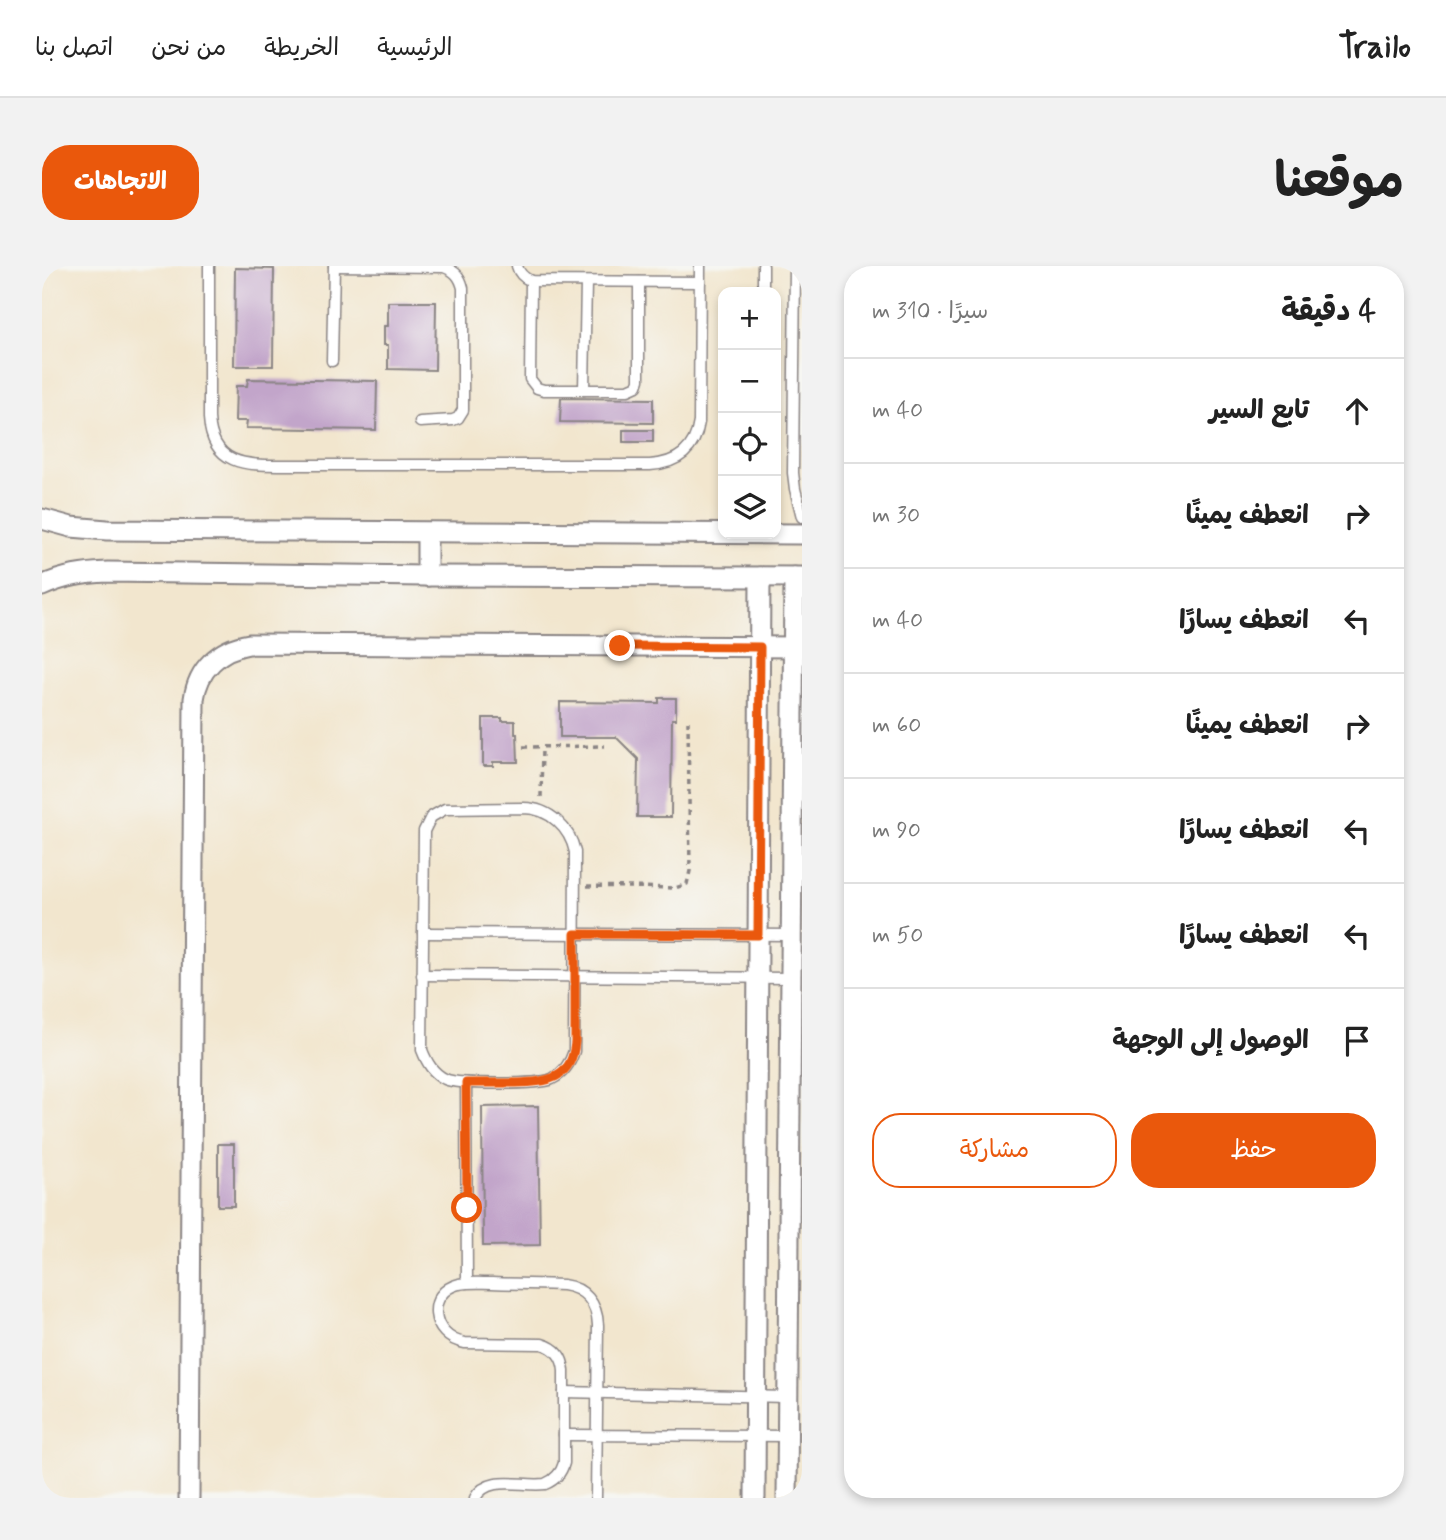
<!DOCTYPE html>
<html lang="ar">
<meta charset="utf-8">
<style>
:root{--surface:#fff;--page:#f2f2f2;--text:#222;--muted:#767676;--line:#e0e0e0;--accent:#ea580c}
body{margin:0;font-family:Mynerve,"Playpen Sans Arabic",sans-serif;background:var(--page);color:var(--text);direction:rtl}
.controls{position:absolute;right:21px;top:21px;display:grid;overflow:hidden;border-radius:14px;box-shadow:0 4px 10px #0003}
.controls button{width:63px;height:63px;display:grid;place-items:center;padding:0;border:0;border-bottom:2px solid var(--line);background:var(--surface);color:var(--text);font:35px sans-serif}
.stop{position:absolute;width:21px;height:21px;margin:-16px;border:5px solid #ea580c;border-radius:50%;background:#fff}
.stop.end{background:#ea580c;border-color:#fff;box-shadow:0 2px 7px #0008}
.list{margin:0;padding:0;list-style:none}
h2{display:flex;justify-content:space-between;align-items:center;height:91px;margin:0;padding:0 28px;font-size:30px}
h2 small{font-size:23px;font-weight:400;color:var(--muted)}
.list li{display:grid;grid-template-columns:46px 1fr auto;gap:21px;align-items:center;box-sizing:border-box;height:105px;padding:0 28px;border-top:2px solid var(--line)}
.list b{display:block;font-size:26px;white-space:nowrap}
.list em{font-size:23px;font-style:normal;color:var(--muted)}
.actions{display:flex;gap:14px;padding:21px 28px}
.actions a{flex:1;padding:16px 0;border:2px solid var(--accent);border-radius:28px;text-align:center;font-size:24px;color:var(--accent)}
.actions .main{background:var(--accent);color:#fff}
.icon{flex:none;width:38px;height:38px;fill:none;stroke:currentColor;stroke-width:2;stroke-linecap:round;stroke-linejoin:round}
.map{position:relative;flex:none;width:760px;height:1232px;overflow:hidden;direction:ltr;border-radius:28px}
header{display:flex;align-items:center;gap:42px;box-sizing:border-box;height:98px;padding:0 35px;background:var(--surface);border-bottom:2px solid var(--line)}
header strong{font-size:33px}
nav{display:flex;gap:38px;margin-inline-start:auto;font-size:24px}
.intro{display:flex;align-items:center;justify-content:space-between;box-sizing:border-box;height:168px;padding:0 42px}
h1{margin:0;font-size:49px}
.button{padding:18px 32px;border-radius:28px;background:var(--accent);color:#fff;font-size:24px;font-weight:700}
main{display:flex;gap:42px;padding:0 42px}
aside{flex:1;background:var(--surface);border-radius:28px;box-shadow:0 4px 10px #0003}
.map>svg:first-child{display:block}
</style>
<header>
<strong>Trailo</strong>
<nav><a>الرئيسية</a><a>الخريطة</a><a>من نحن</a><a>اتصل بنا</a></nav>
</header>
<div class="intro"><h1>موقعنا</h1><a class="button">الاتجاهات</a></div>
<main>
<aside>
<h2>4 دقيقة<small>سيرًا · 310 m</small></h2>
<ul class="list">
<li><svg class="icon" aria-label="ahead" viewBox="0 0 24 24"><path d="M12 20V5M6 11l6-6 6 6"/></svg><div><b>تابع السير</b></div><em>40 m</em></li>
<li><svg class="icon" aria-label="right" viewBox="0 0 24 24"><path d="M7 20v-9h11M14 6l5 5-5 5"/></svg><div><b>انعطف يمينًا</b></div><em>30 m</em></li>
<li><svg class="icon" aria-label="left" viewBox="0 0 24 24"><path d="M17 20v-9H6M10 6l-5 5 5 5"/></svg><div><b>انعطف يسارًا</b></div><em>40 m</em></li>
<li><svg class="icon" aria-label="right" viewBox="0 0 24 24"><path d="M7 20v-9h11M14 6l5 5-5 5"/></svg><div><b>انعطف يمينًا</b></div><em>60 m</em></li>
<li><svg class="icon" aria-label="left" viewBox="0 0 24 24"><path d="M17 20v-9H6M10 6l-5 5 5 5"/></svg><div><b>انعطف يسارًا</b></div><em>90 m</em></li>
<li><svg class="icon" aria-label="left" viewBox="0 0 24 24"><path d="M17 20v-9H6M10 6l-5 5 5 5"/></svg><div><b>انعطف يسارًا</b></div><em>50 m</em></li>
<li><svg class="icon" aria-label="arrive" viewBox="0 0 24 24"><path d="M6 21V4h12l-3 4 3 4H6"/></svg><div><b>الوصول إلى الوجهة</b></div></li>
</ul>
<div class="actions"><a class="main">حفظ</a><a>مشاركة</a></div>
</aside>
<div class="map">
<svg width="760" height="1232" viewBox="0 0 760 1232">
<rect width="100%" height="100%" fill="#f6f6f2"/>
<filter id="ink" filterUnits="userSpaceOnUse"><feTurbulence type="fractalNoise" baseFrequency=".0143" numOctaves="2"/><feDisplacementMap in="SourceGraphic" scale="14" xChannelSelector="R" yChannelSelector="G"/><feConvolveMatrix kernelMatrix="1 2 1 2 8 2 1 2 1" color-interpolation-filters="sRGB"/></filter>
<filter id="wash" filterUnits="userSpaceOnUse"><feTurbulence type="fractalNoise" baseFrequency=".00686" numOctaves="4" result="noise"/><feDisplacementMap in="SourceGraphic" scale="28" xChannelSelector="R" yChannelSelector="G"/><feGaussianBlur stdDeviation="1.57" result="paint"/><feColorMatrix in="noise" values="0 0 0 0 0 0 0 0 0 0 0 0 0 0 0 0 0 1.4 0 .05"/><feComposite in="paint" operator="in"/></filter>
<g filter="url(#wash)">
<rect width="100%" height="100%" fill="#f2e6ce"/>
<g id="blocks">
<g fill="#c2a5ca">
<path d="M193 2 232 3 231 100H192Z"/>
<path d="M346 36H394L393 104 346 103V79H342V60H346Z"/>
<path d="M206 113 335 115 334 164 204 162 205 155H193L194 120H205Z"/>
<path d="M519 132 611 133V157L518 156Z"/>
<rect x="581" y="164" width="30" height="12"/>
<path d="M617 432H634V453H630L629 551H595L596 493 574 471H518V436L617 437Z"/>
<path d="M441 452H460V455H473V468H475L476 496H451V500H441Z"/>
<path d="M496 840 498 979 441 980 440 841Z"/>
<rect x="176" y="878" width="16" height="62"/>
</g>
</g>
</g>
<g filter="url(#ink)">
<use href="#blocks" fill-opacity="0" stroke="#8a8484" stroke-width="2"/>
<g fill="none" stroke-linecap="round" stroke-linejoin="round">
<g stroke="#8a8484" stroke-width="13">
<g id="service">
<path d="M167 0V152C170 202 208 199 246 199H608C636 197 653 184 657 156L658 0"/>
<path d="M292 0 402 1C413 5 418 10 421 22V144L416 152 411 154 378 156"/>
<path d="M475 0C477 8 482 12 489 15L658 16"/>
<path d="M753 0 751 207 753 223 760 251"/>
<path d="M489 15 488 113 495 122 502 124H586L595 120 597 114V16"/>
<path d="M721 26V0"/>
<path d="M290 95 292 0"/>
<path d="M542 124 544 16"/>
<path d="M482 542C507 542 528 562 533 586L532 785C528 798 522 807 510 813 497 819 416 819 403 813 391 807 385 797 380 784L382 565 389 551 403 543Z"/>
<path d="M381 667 750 669"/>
<path d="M380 709 750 712"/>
<path d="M424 817 425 1017"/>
<path d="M522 1126 745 1131"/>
<path d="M522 1169 745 1170"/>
<path d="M433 1232C446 1208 480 1221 503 1218 513 1214 519 1208 522 1197V1105C521 1091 514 1082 500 1078L423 1077C388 1071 383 1026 417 1018 428 1016 439 1017 450 1017 473 1018 497 1018 521 1019 543 1022 555 1037 556 1059L554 1232"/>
</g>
</g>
<g stroke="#8a8484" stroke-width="23">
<g id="minor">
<path d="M0 253 29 261 65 264 760 268"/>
<path d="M385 267V310"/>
<path d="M0 320C22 310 42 307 66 306L385 310 760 311"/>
<path d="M147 1232 152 433C156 403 177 383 207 378L760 381"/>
<path d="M713 1232 718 311"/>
<path d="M745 1232 752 311"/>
</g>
</g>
<g stroke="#8a8484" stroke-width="3.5" stroke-dasharray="5 5" stroke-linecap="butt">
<path d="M481 481 563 480"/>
<path d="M499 531 500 481"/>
<path d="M545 620 633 622 645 618 648 605 646 455"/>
</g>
<use href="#service" stroke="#fff" stroke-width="10"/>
<use href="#minor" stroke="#fff" stroke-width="19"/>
</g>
</g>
<g fill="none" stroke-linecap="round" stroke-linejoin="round" filter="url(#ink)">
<path stroke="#ea580c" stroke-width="9" d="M425 942 424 817C441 817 457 817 474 817 505 816 530 814 533 776V668L716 669 718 381 578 380"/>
</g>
</svg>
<div class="controls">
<button>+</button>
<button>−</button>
<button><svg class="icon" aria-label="locate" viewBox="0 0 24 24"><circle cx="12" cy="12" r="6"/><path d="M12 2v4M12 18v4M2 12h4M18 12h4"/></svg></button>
<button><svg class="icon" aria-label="layers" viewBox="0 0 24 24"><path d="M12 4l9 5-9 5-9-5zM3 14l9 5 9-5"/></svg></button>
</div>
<div class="stop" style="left:425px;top:942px"></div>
<div class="stop end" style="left:578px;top:380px"></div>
</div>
</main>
